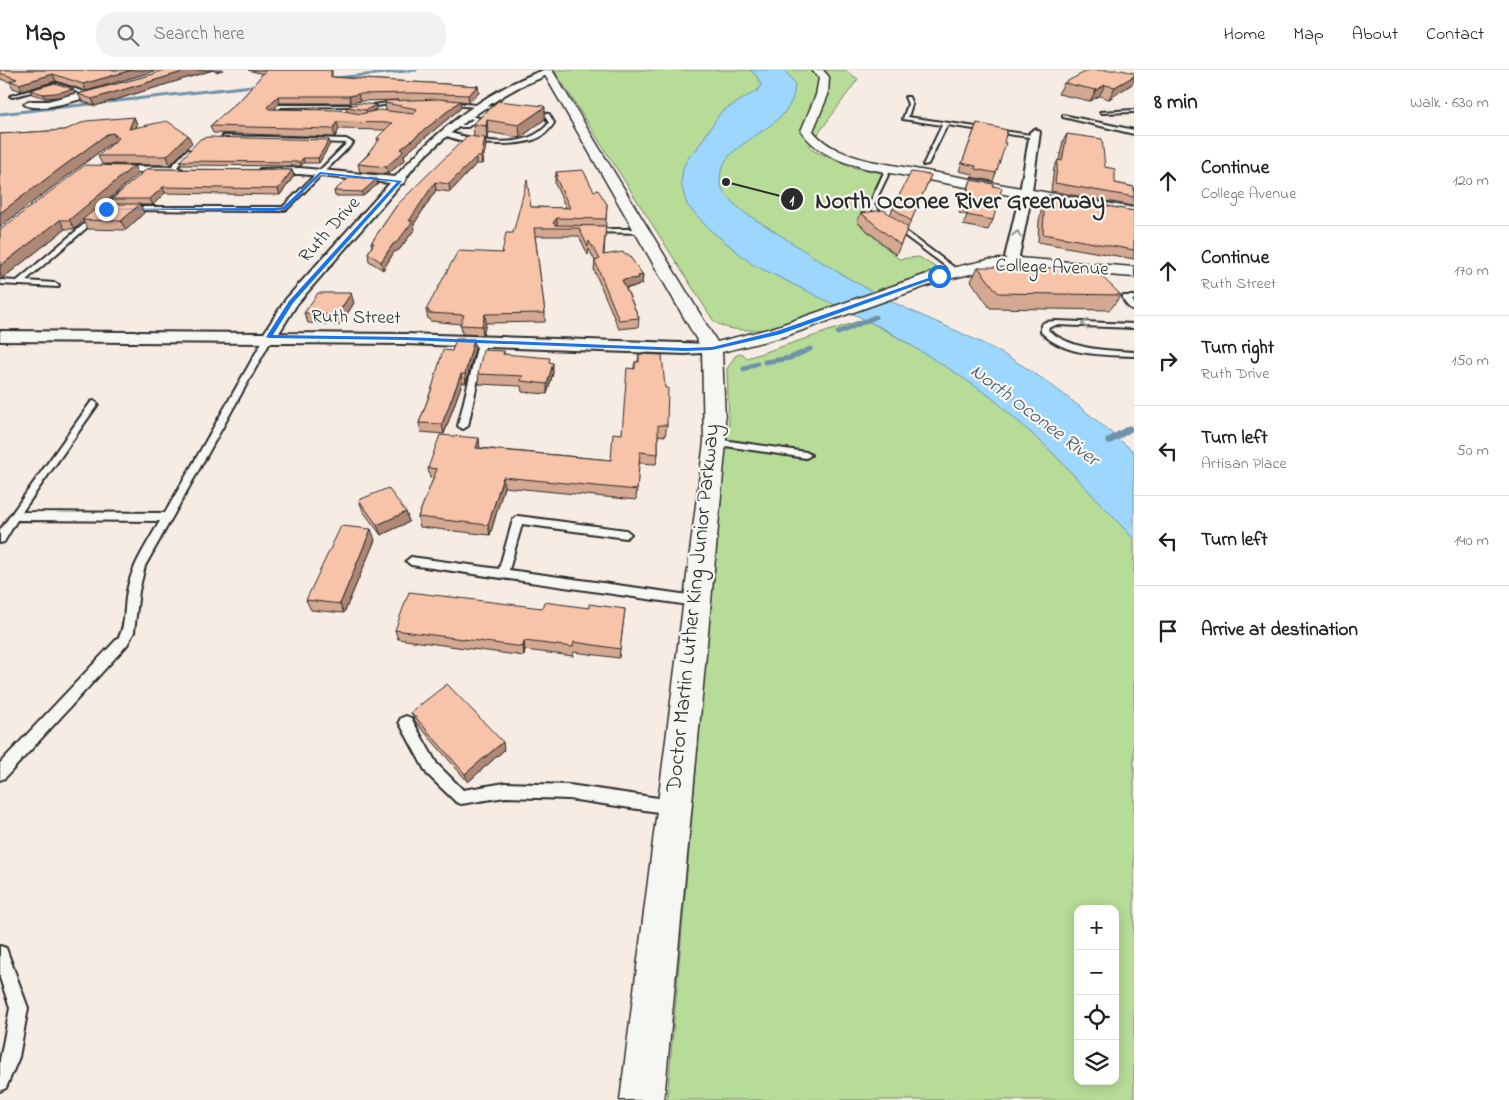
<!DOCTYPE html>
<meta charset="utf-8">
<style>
:root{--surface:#fff;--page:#f2f2f2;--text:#202124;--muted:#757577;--line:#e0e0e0}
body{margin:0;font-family:"Indie Flower",sans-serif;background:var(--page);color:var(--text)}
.controls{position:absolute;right:15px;bottom:15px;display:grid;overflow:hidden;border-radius:10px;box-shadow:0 2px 12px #0003}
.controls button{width:45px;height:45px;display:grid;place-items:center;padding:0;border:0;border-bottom:1px solid var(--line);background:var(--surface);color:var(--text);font:25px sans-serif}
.stop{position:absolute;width:15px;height:15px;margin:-11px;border:4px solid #1a73e8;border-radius:50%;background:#fff}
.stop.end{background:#1a73e8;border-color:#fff;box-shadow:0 1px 5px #0008}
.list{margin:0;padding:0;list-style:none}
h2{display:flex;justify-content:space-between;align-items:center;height:65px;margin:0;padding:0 20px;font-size:21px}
h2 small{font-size:16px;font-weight:400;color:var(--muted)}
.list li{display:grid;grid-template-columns:32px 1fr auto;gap:15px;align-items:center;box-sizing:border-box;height:90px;padding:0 20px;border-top:1px solid var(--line)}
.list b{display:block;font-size:19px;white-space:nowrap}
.list p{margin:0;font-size:16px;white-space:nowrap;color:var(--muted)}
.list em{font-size:16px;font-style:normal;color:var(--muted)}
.icon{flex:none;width:28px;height:28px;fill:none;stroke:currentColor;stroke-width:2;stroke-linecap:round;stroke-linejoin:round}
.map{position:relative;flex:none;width:1134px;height:1030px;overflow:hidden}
header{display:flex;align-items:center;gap:30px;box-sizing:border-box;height:70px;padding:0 25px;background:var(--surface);border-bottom:1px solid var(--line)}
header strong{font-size:24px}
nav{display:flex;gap:28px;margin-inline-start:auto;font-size:18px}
.search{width:350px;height:45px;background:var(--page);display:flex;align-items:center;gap:12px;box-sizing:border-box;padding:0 18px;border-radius:20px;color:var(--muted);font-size:19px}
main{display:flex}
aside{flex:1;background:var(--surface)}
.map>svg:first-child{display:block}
</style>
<header>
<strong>Map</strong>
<div class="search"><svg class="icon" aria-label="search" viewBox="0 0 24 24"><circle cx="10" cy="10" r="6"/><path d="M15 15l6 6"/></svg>Search here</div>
<nav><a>Home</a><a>Map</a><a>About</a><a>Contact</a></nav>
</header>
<main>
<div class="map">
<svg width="1134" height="1030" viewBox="0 0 1134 1030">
<rect width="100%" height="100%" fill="#f6ece3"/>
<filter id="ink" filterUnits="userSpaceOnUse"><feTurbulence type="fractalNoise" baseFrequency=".02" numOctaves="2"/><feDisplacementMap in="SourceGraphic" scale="10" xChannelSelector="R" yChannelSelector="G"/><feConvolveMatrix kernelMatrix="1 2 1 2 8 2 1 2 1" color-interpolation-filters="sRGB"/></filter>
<g filter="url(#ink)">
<g fill="#b6dc97" stroke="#708461" fill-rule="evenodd">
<path d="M554 0H845L858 9 810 75 812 80 852 97 882 103 864 142 872 149 857 152 899 189 919 187 938 199 771 259C752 260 727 263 713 250Z"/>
<path d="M865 249C908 273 952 297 991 327 1044 369 1089 420 1134 469V1030H667L723 393 729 355 727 299 735 286 742 283 747 288ZM1078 839H1115V1011H1078Z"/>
</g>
<path fill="#9dd7fd" stroke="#6f92a9" d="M750 0H785L795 14C795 64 718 67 720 111 721 122 731 131 739 138 749 147 762 153 774 161 807 183 841 205 877 224 920 247 968 263 1010 288 1055 314 1095 349 1134 382V469L1051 381 991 327 948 298 886 260 752 194 709 159 687 135 681 114 683 98 690 85 696 80 721 42 758 20 761 15 757 6Z"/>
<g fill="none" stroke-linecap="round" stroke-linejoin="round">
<g stroke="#6f92a9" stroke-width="3">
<path d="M325 9 416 0"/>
<path d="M0 44 261 15"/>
</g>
<g stroke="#6f92a9" stroke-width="5">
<path d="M838 263 875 247"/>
<path d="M765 292 790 288 810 279"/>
<path d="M744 299 757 293"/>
</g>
<path stroke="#6f92a9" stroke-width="7" d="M1109 371 1129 359"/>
<g stroke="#2b2b2b" stroke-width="4">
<g id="lane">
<path d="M57 13 90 24 86 25 57 15 12 27 10 26Z"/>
<path d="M905 27H909L912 34 908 47 1038 66 1035 68 947 55 928 94 923 95 942 55 903 49 908 34Z"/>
<path d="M402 31 400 33 375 36 373 35Z"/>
<path d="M446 32 505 38 507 39 505 40 444 34Z"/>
<path d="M278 35H349L351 36 281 37 276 43 282 44V46L271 45Z"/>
<path d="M1134 40V42L1102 43 1100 42Z"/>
<path d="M529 42 549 44 554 53C549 61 543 67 533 70 510 77 462 75 440 63L443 61C475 70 526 83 549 53L545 46 529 44Z"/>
<path d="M466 45 479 48 468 57H451L453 55H465L473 49 466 47Z"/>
<path d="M1063 45 1134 60V64L1063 47Z"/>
<path d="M223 66 346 69 353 73 287 139 280 141 126 140V138L128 137H283L347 73 225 69Z"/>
<path d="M187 80 192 81 173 101H169V99Z"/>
<path d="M886 98 891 99 874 134 881 143 959 201V203H955L877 145 869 135Z"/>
<path d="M122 122 127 123 25 211 55 213 59 215 58 217 0 214V210L17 211Z"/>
<path d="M590 159H644L647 161 644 163 588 162 587 161Z"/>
<path d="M1123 226H1134V230H1132L1134 233V240C1129 239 1122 230 1123 226Z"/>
<path d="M1056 251 1134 254V258L1056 255 1048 258 1049 261C1074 280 1103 280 1134 282V286C1103 285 1064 286 1041 262V255L1045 252Z"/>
<path d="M266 265 273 267 145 496 139 521 134 562 127 575 5 708 0 710V693L119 567C126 554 124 536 127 521 132 495 147 474 160 451L17 450 4 472 0 473V460L91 332 94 331 98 334 22 442 165 443Z"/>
<path d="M479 269 486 271 468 356 463 359 458 356Z"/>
<path d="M715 369 806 382 811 385 806 388 712 374 710 372Z"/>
<path d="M518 446 626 460 631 464 626 468 522 454 509 500 696 526 700 528 702 531 700 534 696 536 411 495 406 491 411 487 499 499 513 450Z"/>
<path d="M406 646 411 648 437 694 463 720 505 713 569 715 672 730 677 732 679 737 677 742 672 744 569 729 505 727 461 734 456 732 427 704 399 652 401 648Z"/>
<path d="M0 876 6 878 28 938 19 987 6 1018 0 1021V990L10 938 0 908Z"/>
</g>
</g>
<g stroke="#2b2b2b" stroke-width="4">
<g id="street">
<path d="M544 0 551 2C543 9 527 12 517 18 489 33 414 86 404 113L401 114 297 234 279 263 405 264 712 274 718 276 720 279 718 282 685 284 405 274 0 271V261L264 263 286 229 390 113 300 104H264L258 101 260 99 300 98 395 107C436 61 485 21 544 0Z"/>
<path d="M108 15 112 18 111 20C94 25 38 45 24 34L29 31H48Z"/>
<path d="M1035 59 1040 62 1031 128 1019 186 1025 193 1018 197 1013 196 1005 187 1019 128 1030 62Z"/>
<path d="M106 96 177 97 183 100 177 103 102 101 100 99Z"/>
</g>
</g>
<g stroke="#2b2b2b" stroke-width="3">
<g id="secondary">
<path d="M542 0H552L717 272 772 258 933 202 988 190 1018 188 1134 197V207L1018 198 988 200 944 210 786 266 722 282 726 372 664 1030H620L704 372 702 279Z"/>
<path d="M812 0H823L829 7 828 25 813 61C828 79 848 85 870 91L1134 138V148L869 99C842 92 818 85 801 61L816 25 819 8Z"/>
</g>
</g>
<use href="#lane" fill="#f6f6f2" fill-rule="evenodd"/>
<use href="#street" fill="#f6f6f2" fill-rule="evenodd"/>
<use href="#secondary" fill="#f6f6f2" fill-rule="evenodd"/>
</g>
<g fill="#d4a891" stroke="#2b2b2b" fill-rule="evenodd">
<path d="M0 0H158L86 21 56 11 22 21 13 18 10 12 0 9Z"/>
<path d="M163 0H223L216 2 213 0 95 36 82 31 78 24 154 4Z"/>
<path d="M248 0H332V7L478 16 479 23 469 32 460 31 461 38 404 85 405 90 388 104 360 102 358 94 368 84V83L378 72 377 68 385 60 339 59 335 67 213 63 210 56 244 26 263 4ZM398 30 385 33 386 41H372L376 39 346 37 347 41 274 39 280 33H351L360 31Z"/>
<path d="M1064 13 1132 14 1109 29 1099 26 1090 31 1058 24Z"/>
<path d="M30 20 75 23 58 27 45 28 32 24Z"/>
<path d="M498 31 545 49 520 68 488 62 487 69 474 67 473 54Z"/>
<path d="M134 47 137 55 136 58 192 73 170 95 102 94 98 86 114 72 111 73 0 157V64L65 60Z"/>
<path d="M977 53 996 103 993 111 971 107 973 104 959 101Z"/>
<path d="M1067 64 1105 97 1115 113 1134 117V136L1051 121 1054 98 1058 90H1059L1063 71Z"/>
<path d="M330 74 319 93H304L301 96 181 95 180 91Z"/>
<path d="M486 75 482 94H476L450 122 436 120 414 154 415 159 399 180 394 182 383 200 369 191 368 183 372 176 371 173 397 135Z"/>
<path d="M134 96 138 104 104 134H114L112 129 147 99 292 100 294 106 280 125 165 123 153 135H140L144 143 126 160 88 159 83 151 75 159H65L3 208 0 209V160Z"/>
<path d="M556 102 594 121 607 134 604 185 624 184 643 205 642 214H639L638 216 626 218 639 248 638 257 619 259 594 200 595 191 589 179 588 185 579 166H535L545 243V252L486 253 483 265 462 264 461 254 430 251 429 249H428L426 240 502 183 513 163 531 137 566 138 555 114V106H556Z"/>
<path d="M931 105 896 185 857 152 861 143 890 145 893 138Z"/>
<path d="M971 110 993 116V150L988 160 963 155 967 145 959 143Z"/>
<path d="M378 114 363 126H335L334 121Z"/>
<path d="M1048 125 1134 141V189L1038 172 1039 151 1043 133Z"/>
<path d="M978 197 1121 225 1110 240 990 238 971 211Z"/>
<path d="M354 233 340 255 308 253 304 243Z"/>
<path d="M474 269 475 278 466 313H462L444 364 421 362 419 353 432 318 452 281Z"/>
<path d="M504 281V284L550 292 553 303 547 324 522 322 521 316 479 314 478 304Z"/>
<path d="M639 284 667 355 665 366 658 365V384L656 394 639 393 636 430 504 417 490 465 420 457 418 447 433 409 430 408 428 398 480 378 611 390 622 364 635 292H638Z"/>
<path d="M359 430 406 442 409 452 381 465 363 441Z"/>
<path d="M375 470 344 543 311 540 306 530Z"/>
<path d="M542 538H589L625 539 619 588 574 582 573 586 525 580 524 586 398 569 395 560Z"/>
<path d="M411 642 504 680 468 712 415 651Z"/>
</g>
<g fill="#ad8876" stroke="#2b2b2b">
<path d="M132 0H158L86 21 83 14Z"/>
<path d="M189 0H213L95 36 92 29Z"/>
<path d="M53 4 56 11 22 21 19 14Z"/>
<path d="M1134 6V12L1132 14 1109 29 1115 17Z"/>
<path d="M1105 15 1099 26 1090 31 1096 20Z"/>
<path d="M478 16 479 23 469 32 468 25Z"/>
<path d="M73 19 75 23 58 27 45 28 43 24Z"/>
<path d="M358 24 360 31 351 33 349 26Z"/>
<path d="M278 26 280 33 269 44 267 37Z"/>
<path d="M460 31 461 38 404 85 405 90 388 104 386 97 401 79Z"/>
<path d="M376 35V39L367 44 366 40Z"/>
<path d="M545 37V49L520 68 519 55Z"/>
<path d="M134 47 137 55 133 67 129 59Z"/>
<path d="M487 50 488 62 487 69 486 56Z"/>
<path d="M337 52 339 59 335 67 333 59Z"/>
<path d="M113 63 117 71 111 73 0 157V143L107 64Z"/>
<path d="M188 65 192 73 170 95 167 86Z"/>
<path d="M485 68 486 75 482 94 481 87Z"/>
<path d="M329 70 330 74 319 93 318 88Z"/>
<path d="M476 87V94L450 122 449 114Z"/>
<path d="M303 88 304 93 301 96 300 92Z"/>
<path d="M134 96 138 104 85 150H82L83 151 75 159 69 150Z"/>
<path d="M292 100 294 106 280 125 278 119Z"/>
<path d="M377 109 378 114 363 126 362 122Z"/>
<path d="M435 112 436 120 414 154 415 159 399 180 394 182 383 200 381 192Z"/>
<path d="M163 117 165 123 153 135 150 129Z"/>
<path d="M140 134 144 143 126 160 121 151Z"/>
<path d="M557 148V156L553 153Z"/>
<path d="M60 150 65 159 3 208 0 204V196Z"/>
<path d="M643 205 642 214H639L638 216 622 218V210Z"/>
<path d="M351 223 354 233 340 255 337 245Z"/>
<path d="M485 244 486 253 483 265 482 256Z"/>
<path d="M474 269 475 278 466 313 465 304Z"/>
<path d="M553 293V303L547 324V314Z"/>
<path d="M461 304 462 313 444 364 442 354Z"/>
<path d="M479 368 480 379 476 378Z"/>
<path d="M503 407 504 417 490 465 488 455Z"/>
<path d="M406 442 409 452 381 465 377 455Z"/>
<path d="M371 459 375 470 344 543 340 534Z"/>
<path d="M524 571 525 580 524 586 523 577Z"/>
<path d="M503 672 504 680 468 712 465 704Z"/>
</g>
<g fill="#f7c3a9" stroke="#2b2b2b">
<path d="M0 0H132L83 14 53 4 19 14 10 11 17 9 0 3Z"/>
<path d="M163 0H189L92 29 78 24 154 4Z"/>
<path d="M266 0H331V7L478 16 468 25 415 23 358 24 349 26H278L267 37 269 39 338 40 361 44 379 40 414 44 417 39 385 33V31L439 29 460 31 401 79 403 82 386 97 358 94 370 83H368L380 69 377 68 392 53 337 52 333 59 210 56 244 26Z"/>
<path d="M1089 0H1121L1134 3V6L1115 17 1105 15 1096 20 1064 13Z"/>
<path d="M55 13 73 19 56 23 43 24 30 20Z"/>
<path d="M498 31 544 36 545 37 519 55 487 50 486 56 473 54Z"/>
<path d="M359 33 376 35 366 40 346 37Z"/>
<path d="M134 47 129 59 167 51 188 65 167 86H98L119 68 113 63 107 64 0 143V64L65 60 86 51Z"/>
<path d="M977 53 1007 60 1004 73H1006L996 103 975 99 976 96 962 93Z"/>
<path d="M1067 64 1102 69 1105 97 1115 99V113L1134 117V127L1055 113 1058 90 1062 91Z"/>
<path d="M467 66 485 68 481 87H476L449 114 435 112 409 151H413L397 172 393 174 381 192 368 183 374 173H371L397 135Z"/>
<path d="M208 67 329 70 318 88H303L300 92 180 91 200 69Z"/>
<path d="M85 95 134 96 69 150H60L0 196V160Z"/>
<path d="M147 99 292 100 278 119 163 117 150 129H112Z"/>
<path d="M583 100 594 121 598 120 607 134 606 149 557 148 553 153 555 155 606 156 603 185 623 182 624 184H628L643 205 638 206 639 208 622 210 639 248 619 250 595 191 600 189 589 171 588 177 579 158H534L545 243 485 244 482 256 460 255 464 245 428 243 429 240H426L458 181 502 183 506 163H513L527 110 531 137 570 138 555 106H558L556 102Z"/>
<path d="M911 102 931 105 911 151 893 138Z"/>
<path d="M350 107 377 109 362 122 334 121Z"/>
<path d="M971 110 994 114 993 116 1002 118 993 150 967 145 971 135 963 134Z"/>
<path d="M1048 125 1134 141V180L1043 164 1044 142Z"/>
<path d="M102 134H140L121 151 82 150Z"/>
<path d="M884 140 908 158 900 175 861 143Z"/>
<path d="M978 197 1093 198 1121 225 998 223Z"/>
<path d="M318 223H351L337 245 304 243Z"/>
<path d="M456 269H474L465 304H461L442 354 419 353 432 318 443 280 452 281Z"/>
<path d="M483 280 504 281 503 284 550 288 549 292 553 293 547 314 521 311 523 306 478 304Z"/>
<path d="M639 284 662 285 665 318H668L667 355H658V384L640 382 637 420 503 407 488 455 418 447 437 399 428 398 440 365 479 368 476 378 611 390 613 363 622 364 627 298 635 299V292H639Z"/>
<path d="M388 418 406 442 377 455 359 430Z"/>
<path d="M341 456 371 459 340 534 306 530Z"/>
<path d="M409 522 542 538 544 532 589 538V534L625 539 620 579 574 572 573 577 524 571 523 577 395 560Z"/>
<path d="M447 614 503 672 465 704 411 642Z"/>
</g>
<defs><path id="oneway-chevron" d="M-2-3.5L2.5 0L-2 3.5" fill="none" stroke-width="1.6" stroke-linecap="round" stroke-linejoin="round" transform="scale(1.25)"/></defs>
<g stroke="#90908e">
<use href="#oneway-chevron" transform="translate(1017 164) rotate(-78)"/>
<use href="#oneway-chevron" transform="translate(1085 254) rotate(-177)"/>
</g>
</g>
<path fill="#1a73e8" d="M320 102 402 111 293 233 273 265 405 267 685 278 712 277 777 261 937 205 942 206 781 264 712 280 685 281 405 270 269 268 266 267 289 231 397 112 321 104 286 139 274 141 104 139 274 138 283 137Z"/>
<g text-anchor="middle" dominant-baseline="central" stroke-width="4.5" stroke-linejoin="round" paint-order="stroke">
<g font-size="19" fill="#2b2b2b" stroke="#f6f6f2">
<text transform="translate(330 160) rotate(-48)">Ruth Drive</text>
<text transform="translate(1052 198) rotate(2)">College Avenue</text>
<text transform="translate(356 248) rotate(1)">Ruth Street</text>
</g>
<g font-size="20" font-style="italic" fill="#485660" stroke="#f6f6f2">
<text transform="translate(1034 346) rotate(37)">North Oconee River</text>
</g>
<g font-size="22" fill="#2b2b2b" stroke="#f6f6f2">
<text transform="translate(694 538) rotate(-84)">Doctor Martin Luther King Junior Parkway</text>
</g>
</g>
<path fill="none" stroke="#2b2b2b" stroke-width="2" d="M726 112L792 129"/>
<g fill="#2b2b2b" stroke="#f6f6f2" stroke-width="2">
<circle cx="726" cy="112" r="5"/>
<circle cx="792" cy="129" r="12"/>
</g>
<g font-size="15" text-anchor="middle" font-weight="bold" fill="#fff">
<text x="792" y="135">1</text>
</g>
<g font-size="24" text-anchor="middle" font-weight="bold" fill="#2b2b2b" stroke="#f6f6f2" stroke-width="4.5" stroke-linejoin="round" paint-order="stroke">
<text x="960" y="138">North Oconee River Greenway</text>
</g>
</svg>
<div class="controls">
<button>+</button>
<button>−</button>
<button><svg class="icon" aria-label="locate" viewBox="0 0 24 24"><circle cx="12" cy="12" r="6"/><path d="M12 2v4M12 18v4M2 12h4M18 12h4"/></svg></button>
<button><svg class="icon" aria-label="layers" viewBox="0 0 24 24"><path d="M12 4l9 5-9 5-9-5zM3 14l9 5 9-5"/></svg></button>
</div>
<div class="stop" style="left:939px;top:206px"></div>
<div class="stop end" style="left:106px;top:139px"></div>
</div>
<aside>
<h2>8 min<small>Walk · 630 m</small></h2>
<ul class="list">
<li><svg class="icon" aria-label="ahead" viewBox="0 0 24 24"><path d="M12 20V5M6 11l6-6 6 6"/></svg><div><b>Continue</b><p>College Avenue</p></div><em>120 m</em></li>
<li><svg class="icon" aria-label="ahead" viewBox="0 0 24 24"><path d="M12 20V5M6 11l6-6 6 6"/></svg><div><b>Continue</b><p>Ruth Street</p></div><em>170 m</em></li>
<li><svg class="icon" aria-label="right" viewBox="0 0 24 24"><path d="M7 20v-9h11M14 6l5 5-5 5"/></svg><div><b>Turn right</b><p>Ruth Drive</p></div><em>150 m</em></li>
<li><svg class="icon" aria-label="left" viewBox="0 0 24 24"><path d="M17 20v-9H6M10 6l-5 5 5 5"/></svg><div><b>Turn left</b><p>Artisan Place</p></div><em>50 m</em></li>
<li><svg class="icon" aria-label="left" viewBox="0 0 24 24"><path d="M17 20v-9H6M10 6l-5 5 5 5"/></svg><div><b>Turn left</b></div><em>140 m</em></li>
<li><svg class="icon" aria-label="arrive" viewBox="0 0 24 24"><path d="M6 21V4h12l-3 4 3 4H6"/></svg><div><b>Arrive at destination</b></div></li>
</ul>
</aside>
</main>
